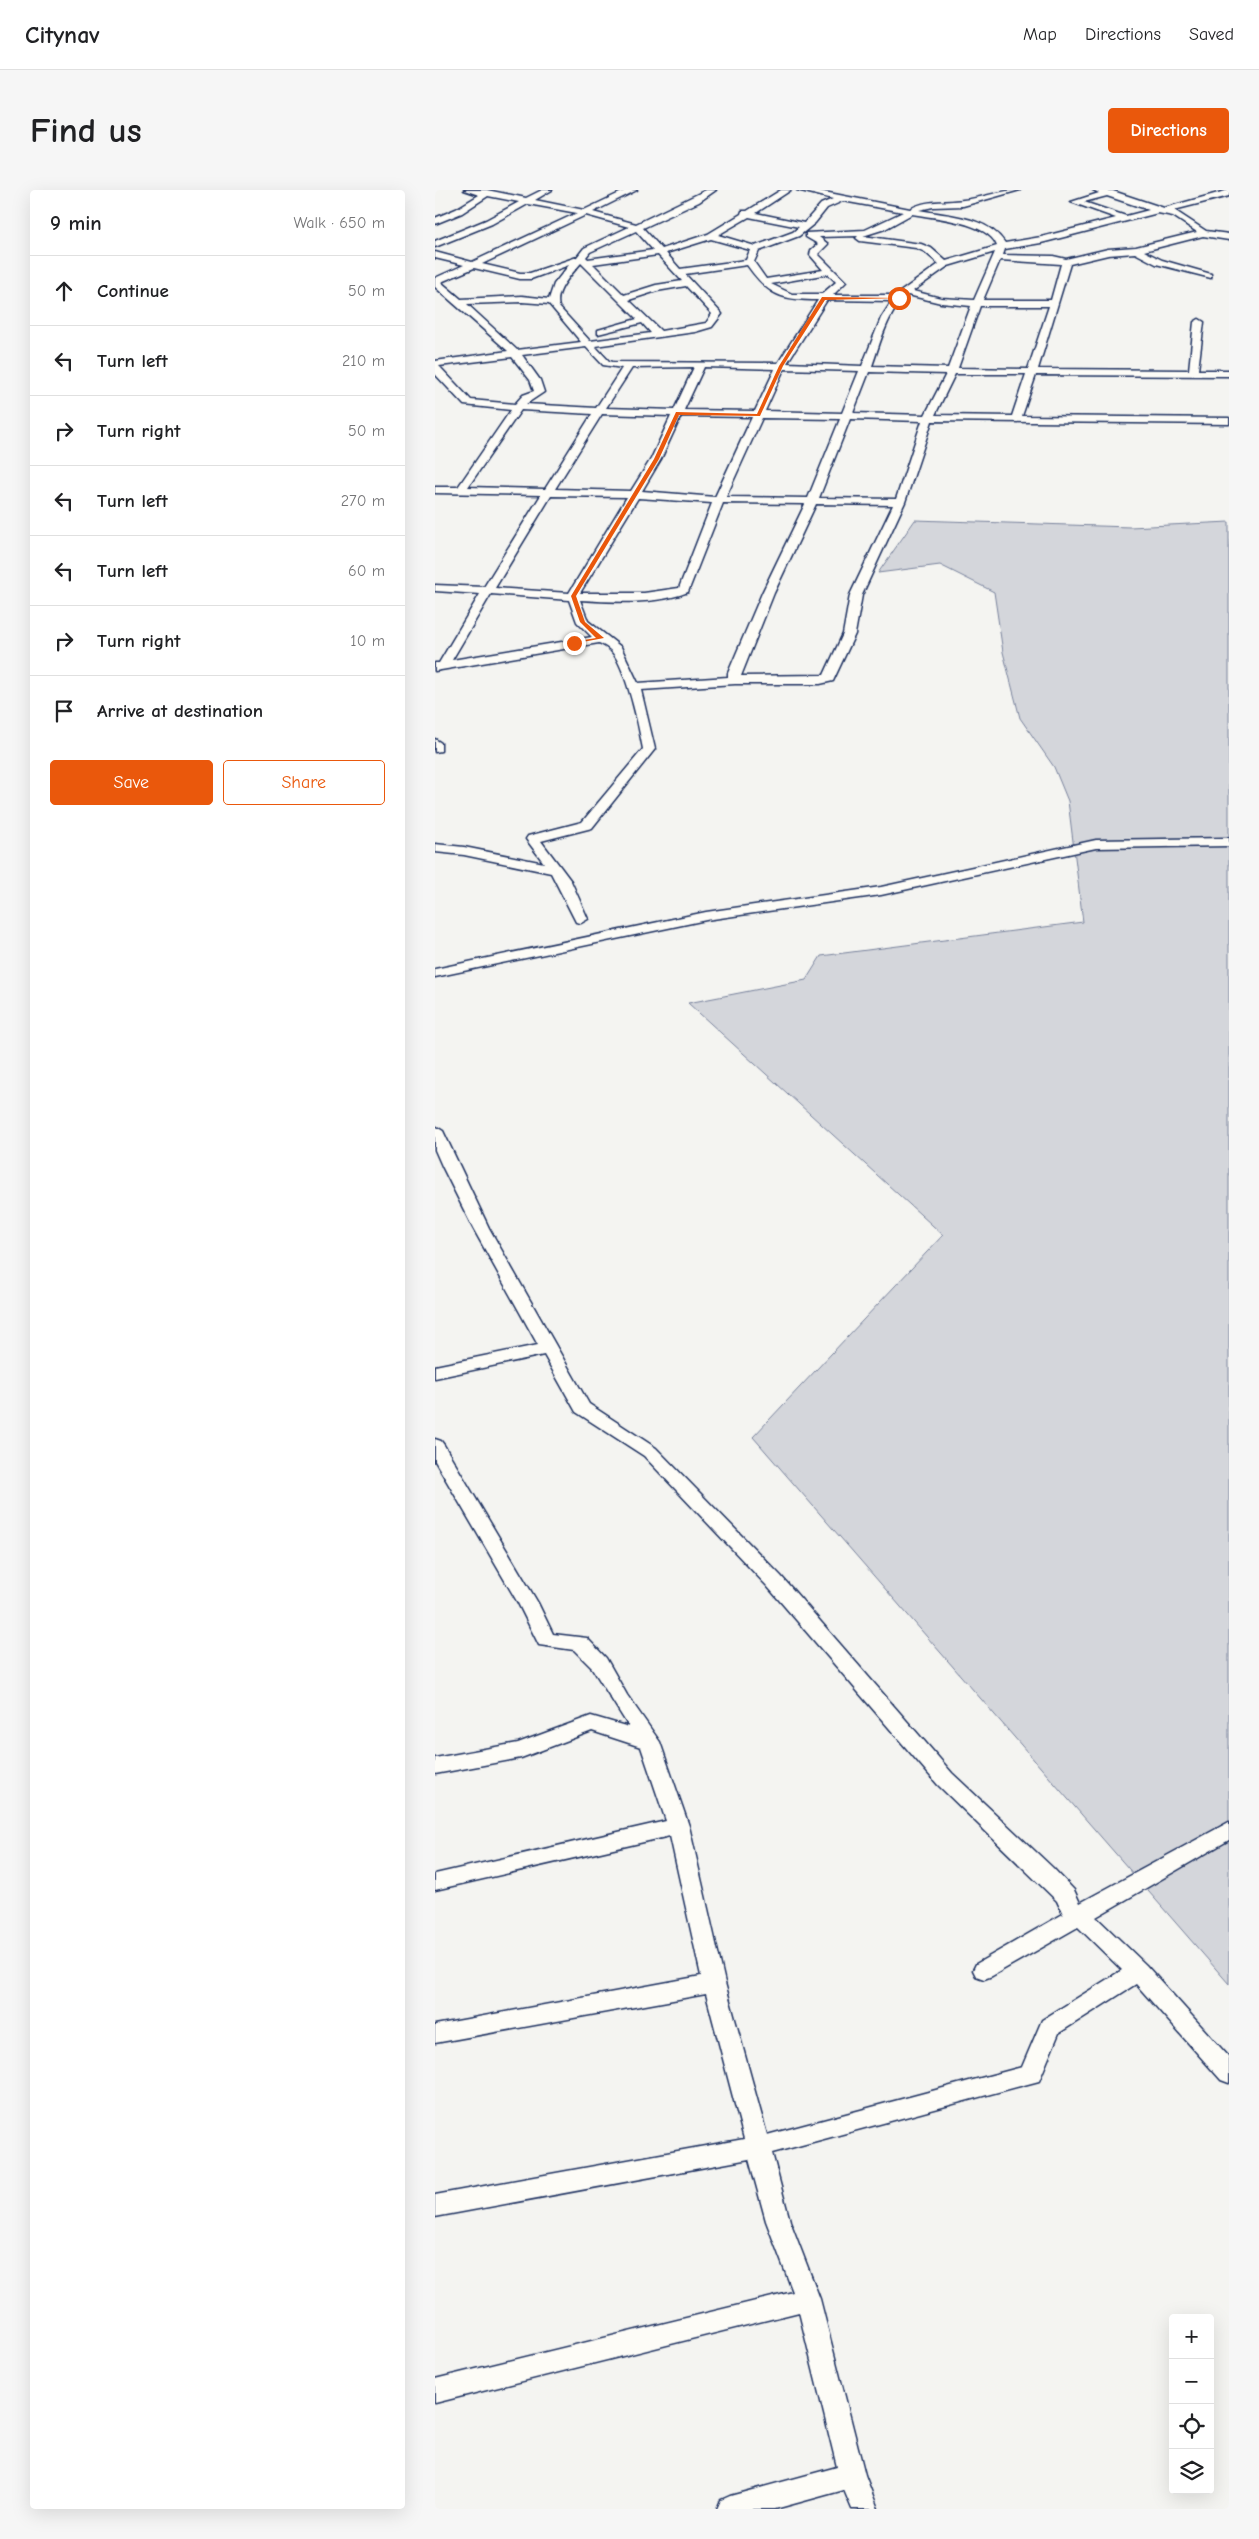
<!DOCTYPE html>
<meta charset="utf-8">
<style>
:root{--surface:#fff;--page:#f6f6f6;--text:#202124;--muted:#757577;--line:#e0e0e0;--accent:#ea580c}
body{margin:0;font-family:"Comic Neue",sans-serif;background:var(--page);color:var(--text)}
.controls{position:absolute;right:15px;bottom:15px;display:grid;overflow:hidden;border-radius:5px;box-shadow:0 5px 20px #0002}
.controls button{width:45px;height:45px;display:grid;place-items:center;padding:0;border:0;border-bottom:1px solid var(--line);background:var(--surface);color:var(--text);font:25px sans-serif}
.stop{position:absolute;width:15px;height:15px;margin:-11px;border:4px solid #ea580c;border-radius:50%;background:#fff}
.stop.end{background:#ea580c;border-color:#fff;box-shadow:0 1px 5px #0008}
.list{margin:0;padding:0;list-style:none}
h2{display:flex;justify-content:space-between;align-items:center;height:65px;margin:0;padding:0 20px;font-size:21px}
h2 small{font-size:16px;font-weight:400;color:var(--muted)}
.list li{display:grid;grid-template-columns:32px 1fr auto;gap:15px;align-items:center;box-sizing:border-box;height:70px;padding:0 20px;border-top:1px solid var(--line)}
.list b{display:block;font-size:19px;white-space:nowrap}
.list em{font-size:16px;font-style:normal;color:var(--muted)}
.actions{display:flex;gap:10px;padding:15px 20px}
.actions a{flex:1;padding:11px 0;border:1px solid var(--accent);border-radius:5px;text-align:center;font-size:18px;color:var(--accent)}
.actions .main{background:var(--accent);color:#fff}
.icon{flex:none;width:28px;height:28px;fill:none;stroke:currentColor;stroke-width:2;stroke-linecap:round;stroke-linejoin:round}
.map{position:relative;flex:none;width:794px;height:2319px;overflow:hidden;border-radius:5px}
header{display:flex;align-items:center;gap:30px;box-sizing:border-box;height:70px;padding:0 25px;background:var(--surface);border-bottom:1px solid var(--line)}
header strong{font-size:24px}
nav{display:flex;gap:28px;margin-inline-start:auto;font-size:18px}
.intro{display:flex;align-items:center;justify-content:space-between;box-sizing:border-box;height:120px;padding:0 30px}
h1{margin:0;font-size:35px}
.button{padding:12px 22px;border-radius:5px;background:var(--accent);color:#fff;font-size:18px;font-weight:700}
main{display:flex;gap:30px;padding:0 30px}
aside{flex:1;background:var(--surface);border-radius:5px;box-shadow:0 5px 20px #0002}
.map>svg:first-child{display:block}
</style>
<header>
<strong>Citynav</strong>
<nav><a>Map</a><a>Directions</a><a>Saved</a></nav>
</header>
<div class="intro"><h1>Find us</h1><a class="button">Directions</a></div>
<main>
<aside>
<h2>9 min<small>Walk · 650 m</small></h2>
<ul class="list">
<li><svg class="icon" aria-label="ahead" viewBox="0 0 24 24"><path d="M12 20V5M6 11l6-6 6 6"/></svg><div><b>Continue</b></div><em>50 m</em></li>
<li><svg class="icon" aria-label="left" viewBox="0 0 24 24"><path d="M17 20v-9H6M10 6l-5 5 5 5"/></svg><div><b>Turn left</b></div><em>210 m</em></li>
<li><svg class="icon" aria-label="right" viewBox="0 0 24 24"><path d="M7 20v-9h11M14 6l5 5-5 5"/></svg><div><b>Turn right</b></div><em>50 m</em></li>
<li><svg class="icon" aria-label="left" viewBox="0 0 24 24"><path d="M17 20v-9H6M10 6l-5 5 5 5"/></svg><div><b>Turn left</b></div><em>270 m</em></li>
<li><svg class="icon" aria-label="left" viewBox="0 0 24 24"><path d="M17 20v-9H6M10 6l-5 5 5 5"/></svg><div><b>Turn left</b></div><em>60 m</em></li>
<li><svg class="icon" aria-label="right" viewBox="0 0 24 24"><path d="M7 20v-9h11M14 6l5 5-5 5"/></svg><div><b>Turn right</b></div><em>10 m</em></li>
<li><svg class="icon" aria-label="arrive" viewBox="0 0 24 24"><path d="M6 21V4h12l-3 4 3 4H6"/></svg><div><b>Arrive at destination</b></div></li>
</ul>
<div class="actions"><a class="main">Save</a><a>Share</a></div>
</aside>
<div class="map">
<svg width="794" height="2319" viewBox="0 0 794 2319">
<rect width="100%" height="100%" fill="#f4f4f1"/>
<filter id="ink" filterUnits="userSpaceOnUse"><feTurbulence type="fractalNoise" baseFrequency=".02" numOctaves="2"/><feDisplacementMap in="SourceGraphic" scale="10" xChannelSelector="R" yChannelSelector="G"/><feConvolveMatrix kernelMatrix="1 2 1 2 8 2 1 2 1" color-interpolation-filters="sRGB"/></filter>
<g filter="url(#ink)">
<path fill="#d4d6db" stroke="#78829c" d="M480 330 695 337 794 332V1794L318 1247 508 1045 253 813 371 790 386 766 648 732 633 611 619 577 585 528 568 462 559 402 505 375 443 383Z"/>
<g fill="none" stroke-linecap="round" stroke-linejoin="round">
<g stroke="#1b2f5e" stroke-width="3">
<g id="street">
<path d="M29 0H52L91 8 107 0H117L100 10 149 20 191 0H202L158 22 201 34 271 0H281L264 12 208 38 227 59 273 44 306 24 307 21H312L346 0H356L321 23 369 33 386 14 398 9 362 0H379L475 19C492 9 509 13 528 10 548 8 565 0 585 0L528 16 498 17 484 20C514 26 552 26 570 53L606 47 681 28 636 12 664 3 658 0 678 1 729 18 794 0V6L739 20 771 41 794 44V50L768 46 709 61 727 70 776 84V88L721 74 700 63 673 65 635 74 603 179 754 180 759 132 764 129 769 132 763 180H794V186L601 185 587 226 794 228V234L497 231 470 312 427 405 420 444 398 491 385 494H300L206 500 220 559 157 638 106 651 136 691 153 729 146 733 141 732 116 683 29 665 0 662V654L29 657 109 673 91 649 93 646 147 632 208 559C204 536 191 478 177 462 174 458 168 455 164 453L0 481V473H4L45 404 0 401V395L49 397 106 305 0 303V297H23L76 220 29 215 0 184V171L73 161 0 97V88L29 75 0 68V62L37 72 142 23 93 14 57 34 0 57V51L51 30 84 12 53 6 27 23 0 34V28L21 19 44 5ZM672 6 714 20 691 26 649 12ZM408 11 468 22 430 40 371 43V47L383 54 376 60 375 65 388 80 331 89 319 72 324 61 364 46 380 33 392 18ZM723 23 738 26 762 42 701 57 673 59 631 69 618 66 568 65 570 59 606 53ZM477 24C499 28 554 32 562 56L511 71 496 58 486 54 428 46 450 39ZM151 25 194 37 149 58 142 67 95 83H85L47 74ZM314 27 364 37 358 42 320 56 283 45ZM201 41 218 60 153 69 151 67 155 62ZM423 46 421 48 425 51 481 58 490 62 504 74 461 105H398L411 92 383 64 393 54 384 47ZM276 49 315 60 311 70 245 79 231 63ZM560 62 539 110 506 108 478 101 513 76ZM223 65 247 91 221 95 189 105 158 74ZM565 70 626 74 616 110H548ZM146 73 202 129 163 140V144L207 133 216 143 155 151 124 117C119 101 137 84 146 73ZM134 75 119 94 114 109 87 106 26 109 6 92 39 78 85 89H96ZM312 75C334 106 346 110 383 110L343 173 178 172 174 171 160 156 260 142 277 137 287 124 250 84ZM393 84 401 92 387 104H357L336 94ZM251 96 277 124 271 133 226 141 194 110 222 101ZM473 105 506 113 536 116 513 178 437 176C445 154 453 120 473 105ZM392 110 457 111 446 128 427 176 352 173ZM87 112 114 114 146 152 82 160 32 114ZM545 116H614L593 179 523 178ZM151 157 168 175 187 178 161 218 91 214 109 202 105 190 87 165ZM77 167 95 190 99 201 88 205 80 214 36 210 4 176ZM259 177 239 220 171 218 197 178ZM269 177 340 179 320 221 249 220ZM349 179 424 181 407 223 330 221ZM434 182 511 184 490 225 418 223ZM520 184H591L577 226 500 225ZM86 220 157 224 110 299 33 297ZM167 224 236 226 216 269 196 301 120 299ZM246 226 317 227 280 307 207 301 226 269ZM327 228 405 229 373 308 291 307ZM415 229 487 231 461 309 384 308ZM116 306 192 307 134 403 60 398ZM203 308 277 313 244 398 209 403H145ZM288 313 370 314 327 403 293 483V487L203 493 186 457 153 431 145 410C179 412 221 415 253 402ZM381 314 458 315 415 405 408 444 389 485 306 486 339 403ZM56 404 134 410 142 432 157 447 17 470Z"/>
<path d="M0 549 6 553V561L0 562Z"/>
<path d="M794 648V656L661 658 446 705 271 730 0 787V779L271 722 446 697 661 650Z"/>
<path d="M0 936 8 941 54 1038 154 1214 221 1258 346 1386 517 1583 618 1678 639 1700 645 1713 794 1632V1650L661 1727 711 1775 794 1867V1893L786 1890 701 1794 624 1843 604 1891 337 1963 355 2031 385 2109 430 2285 443 2319H417L409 2300 340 2319H282L286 2310 295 2306 402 2277 364 2122 0 2213V2189L358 2102 331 2031 314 1969 0 2027V2005L309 1949 271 1804 0 1853V1835L266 1786 235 1646 0 1700V1684L231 1631 206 1557 157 1541 86 1568 0 1584V1568L83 1553 156 1526 194 1537 157 1478 139 1460 104 1455 83 1413 0 1271V1249L6 1251 9 1255 103 1413 118 1444 152 1448 171 1468 192 1505 225 1552 254 1636 290 1793 332 1945 587 1877 607 1830 687 1780 643 1737 557 1786 549 1789 541 1786 538 1780 541 1774 628 1724 622 1711 503 1595 332 1396 209 1266 141 1222 109 1165 0 1188V1176L103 1155 38 1038 7 976 0 960Z"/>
</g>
</g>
<use href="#street" fill="#fdfcf7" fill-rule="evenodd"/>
</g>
</g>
<path fill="#ea580c" d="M387 107 466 108 390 110 348 176 325 226 244 225 224 269 141 406 150 432 169 448 137 454V452L161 448 145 432 136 406 219 269 241 222 322 224 344 176Z"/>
</svg>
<div class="controls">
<button>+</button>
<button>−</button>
<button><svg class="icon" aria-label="locate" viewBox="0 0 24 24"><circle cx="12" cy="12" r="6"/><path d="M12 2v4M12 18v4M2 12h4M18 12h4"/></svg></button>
<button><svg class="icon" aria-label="layers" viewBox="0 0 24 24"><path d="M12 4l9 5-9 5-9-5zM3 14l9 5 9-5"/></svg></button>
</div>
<div class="stop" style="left:464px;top:108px"></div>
<div class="stop end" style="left:139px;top:453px"></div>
</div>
</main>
